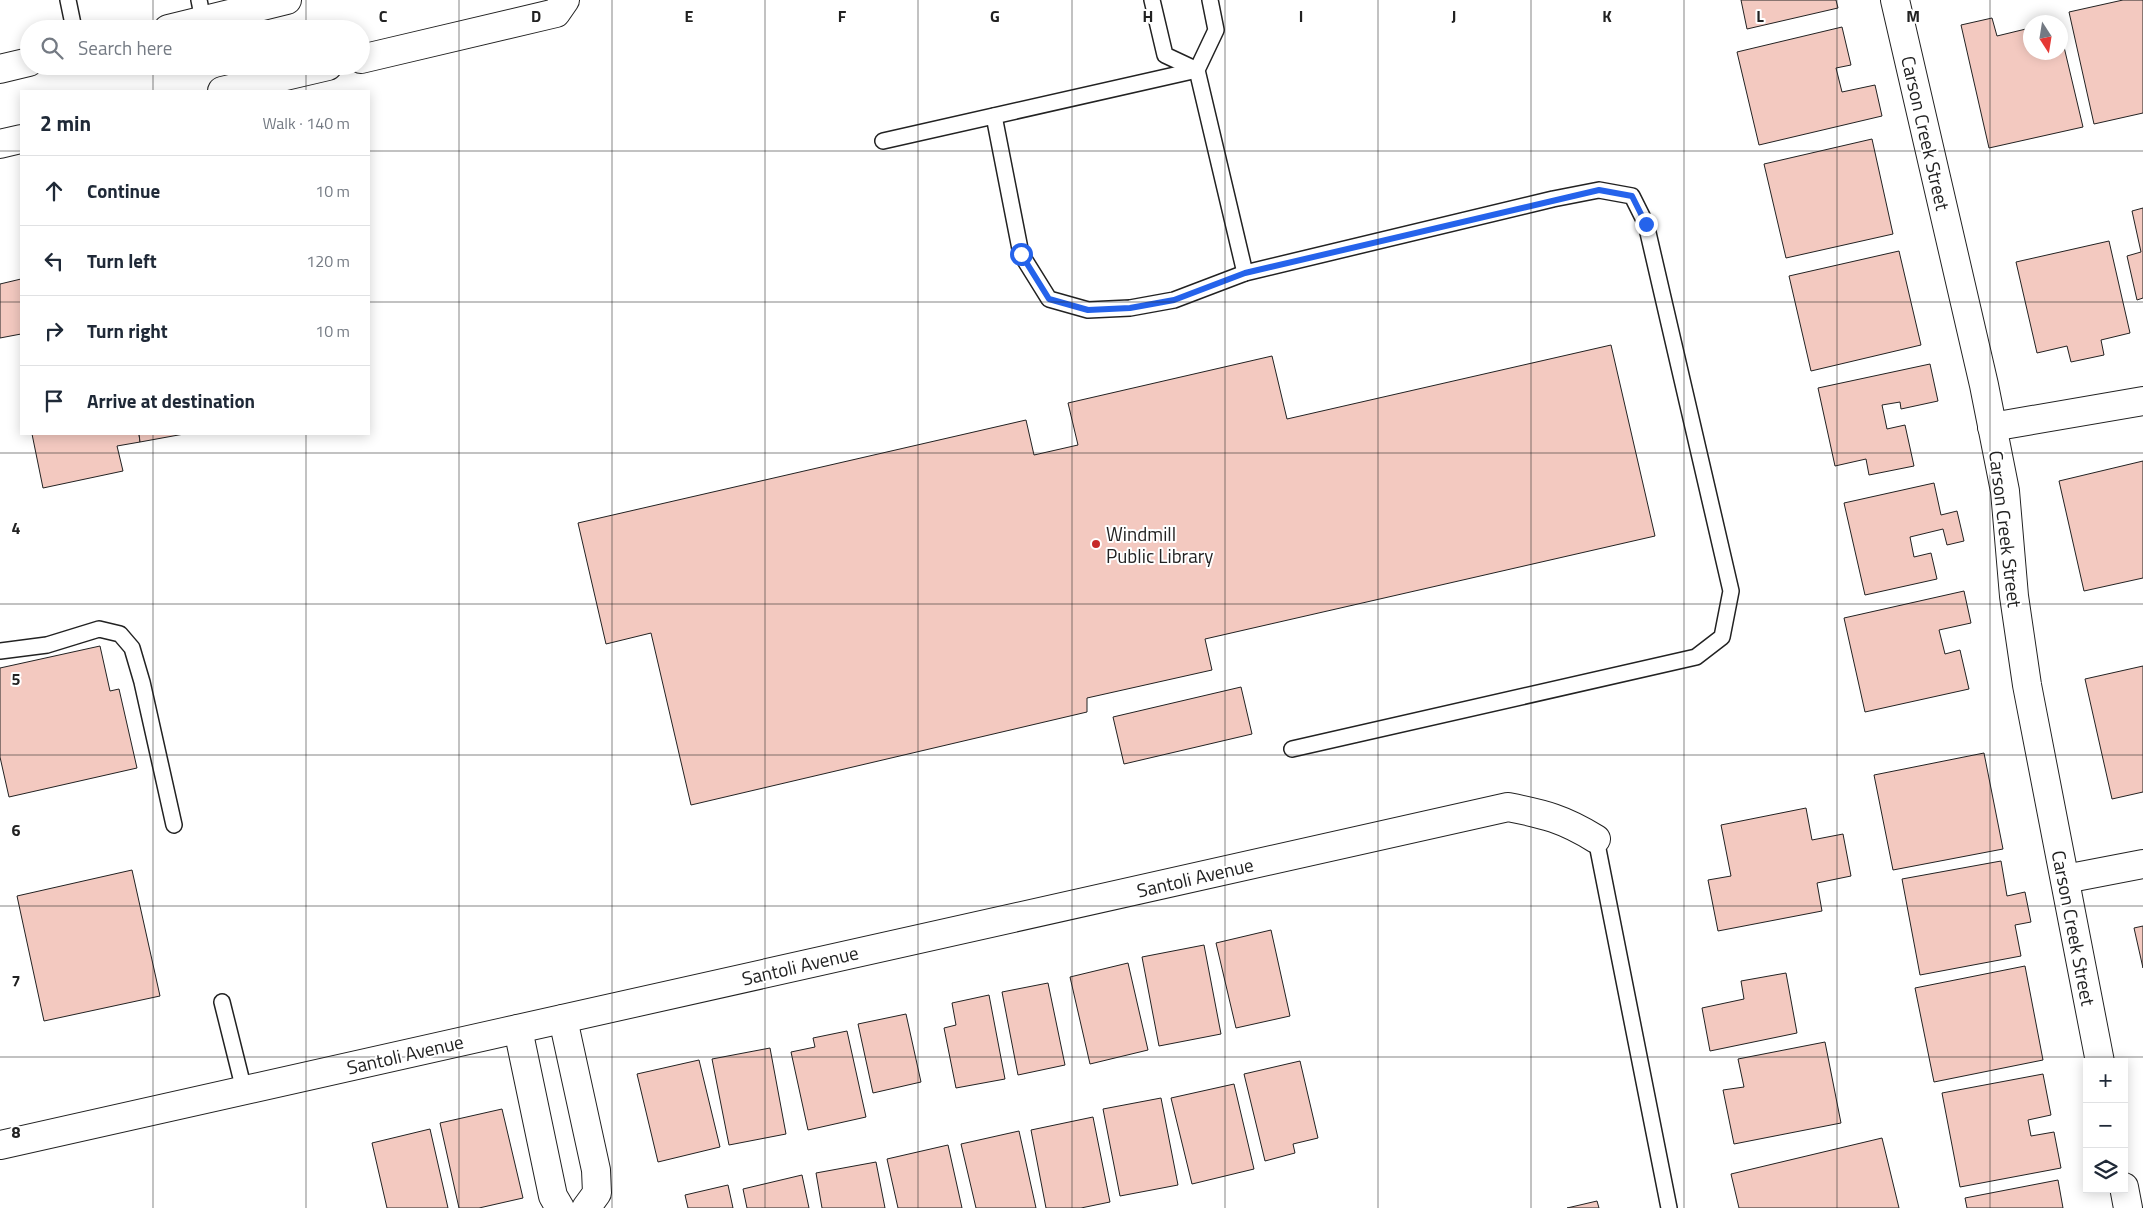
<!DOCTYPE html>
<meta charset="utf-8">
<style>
:root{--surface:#fff;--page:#f2f2f3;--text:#1f2937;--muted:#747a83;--line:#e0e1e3}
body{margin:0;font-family:"Titillium Web",sans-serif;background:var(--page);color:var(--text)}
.controls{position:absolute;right:15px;bottom:15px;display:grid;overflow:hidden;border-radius:0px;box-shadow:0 2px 12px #0003}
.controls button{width:45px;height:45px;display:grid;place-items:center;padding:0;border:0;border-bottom:1px solid var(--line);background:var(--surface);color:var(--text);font:25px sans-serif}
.compass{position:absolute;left:2023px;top:15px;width:45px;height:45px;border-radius:50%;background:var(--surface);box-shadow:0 2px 12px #0003;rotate:168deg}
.stop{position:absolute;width:15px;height:15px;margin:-11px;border:4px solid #2563eb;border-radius:50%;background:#fff}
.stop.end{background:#2563eb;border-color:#fff;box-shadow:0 1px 5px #0008}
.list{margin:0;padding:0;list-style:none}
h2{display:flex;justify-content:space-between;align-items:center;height:65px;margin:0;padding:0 20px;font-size:21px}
h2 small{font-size:16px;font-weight:400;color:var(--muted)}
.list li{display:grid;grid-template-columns:32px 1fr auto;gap:15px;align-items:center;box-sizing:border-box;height:70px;padding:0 20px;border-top:1px solid var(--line)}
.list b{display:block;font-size:19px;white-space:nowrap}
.list em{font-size:16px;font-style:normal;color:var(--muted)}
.icon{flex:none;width:28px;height:28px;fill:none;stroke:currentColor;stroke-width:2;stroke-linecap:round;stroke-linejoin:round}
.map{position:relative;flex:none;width:2143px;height:1208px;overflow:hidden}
.search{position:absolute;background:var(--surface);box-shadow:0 2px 12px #0003;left:20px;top:20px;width:350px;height:55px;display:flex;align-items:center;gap:12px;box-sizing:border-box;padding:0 18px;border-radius:28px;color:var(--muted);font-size:19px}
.panel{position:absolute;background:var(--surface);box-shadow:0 2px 12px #0003;left:20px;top:90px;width:350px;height:345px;border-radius:0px}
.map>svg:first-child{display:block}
</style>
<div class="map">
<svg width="2143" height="1208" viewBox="0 0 2143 1208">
<rect width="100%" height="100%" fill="#fff"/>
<g fill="#f3c9c0" stroke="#222">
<path d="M1741 0H1836L1838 8 1747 29Z"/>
<path d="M2123 0H2143V113L2094 124 2069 12Z"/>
<path d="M1992 18 1997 36 2030 28V52H2060V30L2083 127 1989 148 1961 25Z"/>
<path d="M1842 27 1851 65 1836 68 1842 92 1875 85 1882 116 1759 145 1737 52Z"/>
<path d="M1872 139 1893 234 1786 258 1764 164Z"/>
<path d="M2143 208V298L2137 300 2127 256 2141 252 2132 211Z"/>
<path d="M2109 241 2130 333 2101 340 2104 355 2071 362 2067 346 2037 353 2016 262Z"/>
<path d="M1899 251 1921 345 1811 371 1789 276Z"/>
<path d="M21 279V334L0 338V284Z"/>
<path d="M1611 345 1655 536 1205 639 1212 670 1087 698V712L691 805 651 633 606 644 578 523 1026 420 1034 455 1078 445 1068 403 1272 356 1287 419Z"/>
<path d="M1930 364 1938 401 1901 409 1900 402 1882 405 1887 429 1905 425 1914 466 1869 475 1866 459 1835 466 1818 388Z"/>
<path d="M32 434H139L140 442 117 446 123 471 43 488Z"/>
<path d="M139 434H184L140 442Z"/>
<path d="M2143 461V578L2084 591 2059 481Z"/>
<path d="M1934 483 1941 515 1957 511 1964 541 1947 545 1943 529 1910 537 1914 557 1931 553 1937 579 1865 595 1844 503Z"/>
<path d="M1964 591 1971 623 1939 630 1945 654 1960 650 1969 689 1865 712 1844 618Z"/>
<path d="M100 646 110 691 119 689 137 768 9 797 0 757V668Z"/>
<path d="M2143 666V792L2112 799 2085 679Z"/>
<path d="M1241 687 1252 734 1124 764 1113 717Z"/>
<path d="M1984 753 2003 849 1893 870 1874 775Z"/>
<path d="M1806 808 1812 840 1843 834 1851 876 1817 883 1822 911 1718 931 1708 880 1731 876 1721 825Z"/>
<path d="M2001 861 2007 896 2025 892 2031 922 2015 925 2021 956 1920 975 1902 879Z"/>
<path d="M132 870 160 996 44 1021 17 896Z"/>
<path d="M2143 926V968L2134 928Z"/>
<path d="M1271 930 1290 1016 1236 1028 1216 943Z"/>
<path d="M1204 945 1221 1034 1159 1046 1142 957Z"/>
<path d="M1128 963 1148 1050 1090 1064 1070 977Z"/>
<path d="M2025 966 2043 1060 1934 1082 1915 988Z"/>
<path d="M1786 973 1797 1033 1710 1051 1702 1008 1744 999 1741 981Z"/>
<path d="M1048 983 1065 1065 1018 1075 1002 992Z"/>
<path d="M989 995 1005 1079 956 1088 944 1028 956 1025 952 1003Z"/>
<path d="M906 1014 921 1082 873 1093 858 1024Z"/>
<path d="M847 1031 866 1117 808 1130 791 1052 815 1047 813 1038Z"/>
<path d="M1825 1042 1841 1123 1734 1144 1723 1090 1744 1087 1738 1059Z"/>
<path d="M770 1048 786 1134 729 1145 712 1059Z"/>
<path d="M699 1060 720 1147 658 1162 637 1074Z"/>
<path d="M1300 1061 1318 1138 1293 1144 1295 1153 1265 1161 1244 1074Z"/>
<path d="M2043 1074 2051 1115 2028 1120 2031 1136 2054 1132 2061 1168 1960 1187 1942 1093Z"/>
<path d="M1234 1084 1254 1169 1192 1184 1171 1098Z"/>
<path d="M1161 1098 1178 1185 1120 1196 1103 1109Z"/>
<path d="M502 1109 523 1198 479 1208H459L440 1123Z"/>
<path d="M1093 1117 1110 1202 1081 1208H1046L1031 1130Z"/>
<path d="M430 1129 448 1208H387L372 1143Z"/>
<path d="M1019 1131 1036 1208H976L961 1144Z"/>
<path d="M1882 1138 1899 1208H1739L1731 1174Z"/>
<path d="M948 1145 962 1208H898L887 1159Z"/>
<path d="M876 1162 885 1208H822L816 1173Z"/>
<path d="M802 1175 809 1208H747L743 1189Z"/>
<path d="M2058 1180 2063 1208H1967L1965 1198Z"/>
<path d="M728 1185 733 1208H688L685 1195Z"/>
<path d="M1597 1201 1599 1208H1567Z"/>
</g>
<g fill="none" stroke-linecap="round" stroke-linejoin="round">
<g stroke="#222" stroke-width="18">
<g id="lane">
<path d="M68 0 74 29"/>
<path d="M199 0 203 20"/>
<path d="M1152 0 1165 55 1197 70"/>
<path d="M1210 0 1216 30 1197 70 1245 273"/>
<path d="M994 116 1021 254 1049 299 1088 310 1130 308 1174 300 1245 273 1553 199 1599 190 1632 196 1646 224 1731 591 1722 637 1696 657 1292 749"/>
<path d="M883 141 1197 70"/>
<path d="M0 651 47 645 99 629 120 634 132 648 142 682 174 825"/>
<path d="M1596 839 1669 1208"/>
<path d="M222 1002 244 1090"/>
</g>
</g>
<g stroke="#222" stroke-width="30">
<g id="street">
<path d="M1895 0 1984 385 2005 491 2014 596 2027 685 2100 1062"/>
<path d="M1992 427 2143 401"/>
<path d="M2065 879 2143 864"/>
<path d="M563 1019 596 1170 597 1193 586 1208"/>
<path d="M518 1029 553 1196 560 1208"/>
<path d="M0 1145 1508 807C1544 814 1564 819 1596 839"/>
<path d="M2124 1187 2128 1208"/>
</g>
</g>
<g stroke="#222" stroke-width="30">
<g id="secondary">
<path d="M168 29 287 0"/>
<path d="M361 59 556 13 565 0"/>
<path d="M0 69 29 62"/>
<path d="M222 91 328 66"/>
<path d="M0 144 21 139"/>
</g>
</g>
<use href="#lane" stroke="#fff" stroke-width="15"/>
<use href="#street" stroke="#fff" stroke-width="28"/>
<use href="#secondary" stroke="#fff" stroke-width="28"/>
</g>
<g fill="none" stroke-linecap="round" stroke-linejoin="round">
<path stroke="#2563eb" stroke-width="6" d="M1021 254 1049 299 1088 310 1130 308 1174 300 1245 273 1599 190 1632 196 1646 224"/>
</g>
<path fill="none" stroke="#222" stroke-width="1" stroke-opacity="0.55" d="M153 0V29M306 0V29M459 0V1208M612 0V1208M765 0V1208M918 0V1208M1072 0V1208M1225 0V1208M1378 0V1208M1531 0V1208M1684 0V1208M1837 0V1208M1990 0V1208M153 66V91M306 66V91M0 151H21M369 151H2143M0 302H21M369 302H2143M153 434V1208M306 434V1208M0 453H2143M0 604H2143M0 755H2143M0 906H2143M0 1057H2143"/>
<circle fill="#c62828" stroke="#fff" stroke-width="2" cx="1096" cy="544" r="5"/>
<g text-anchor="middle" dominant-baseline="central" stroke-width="4" stroke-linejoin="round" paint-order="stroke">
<g font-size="19" fill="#222" stroke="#fff">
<text transform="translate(1926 133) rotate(77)">Carson Creek Street</text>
<text transform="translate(2006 529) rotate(83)">Carson Creek Street</text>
<text transform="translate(1195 877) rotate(-13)">Santoli Avenue</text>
<text transform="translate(2074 928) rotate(79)">Carson Creek Street</text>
<text transform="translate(800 965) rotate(-13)">Santoli Avenue</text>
<text transform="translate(405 1054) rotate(-13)">Santoli Avenue</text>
</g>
<g font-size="19" fill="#222" stroke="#fff" text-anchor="start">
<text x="1106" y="533">Windmill<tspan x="1106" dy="22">Public Library</tspan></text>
</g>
</g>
<g font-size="16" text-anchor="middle" font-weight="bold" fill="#222" stroke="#fff" stroke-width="4" stroke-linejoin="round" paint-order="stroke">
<text x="383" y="22">C</text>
<text x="536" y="22">D</text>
<text x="689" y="22">E</text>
<text x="842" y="22">F</text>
<text x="995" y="22">G</text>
<text x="1148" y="22">H</text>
<text x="1301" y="22">I</text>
<text x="1454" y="22">J</text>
<text x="1607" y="22">K</text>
<text x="1760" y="22">L</text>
<text x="1913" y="22">M</text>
<text x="16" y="534">4</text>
<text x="16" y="685">5</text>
<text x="16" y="836">6</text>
<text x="16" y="987">7</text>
<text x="16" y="1138">8</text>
</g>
</svg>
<div class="controls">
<button>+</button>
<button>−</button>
<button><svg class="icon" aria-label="layers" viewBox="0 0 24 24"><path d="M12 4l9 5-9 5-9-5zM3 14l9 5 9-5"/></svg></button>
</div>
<svg class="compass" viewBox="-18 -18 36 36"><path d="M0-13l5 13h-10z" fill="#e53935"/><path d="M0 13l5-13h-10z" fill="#747a83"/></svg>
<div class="stop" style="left:1021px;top:254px"></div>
<div class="stop end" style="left:1646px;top:224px"></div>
<div class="search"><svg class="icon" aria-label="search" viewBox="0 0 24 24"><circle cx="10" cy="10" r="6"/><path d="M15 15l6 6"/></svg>Search here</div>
<section class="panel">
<h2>2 min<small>Walk · 140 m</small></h2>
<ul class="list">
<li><svg class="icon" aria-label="ahead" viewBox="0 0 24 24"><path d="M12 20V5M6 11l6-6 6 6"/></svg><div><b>Continue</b></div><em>10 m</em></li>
<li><svg class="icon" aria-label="left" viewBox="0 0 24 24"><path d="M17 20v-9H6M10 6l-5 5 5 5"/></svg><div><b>Turn left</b></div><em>120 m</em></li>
<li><svg class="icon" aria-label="right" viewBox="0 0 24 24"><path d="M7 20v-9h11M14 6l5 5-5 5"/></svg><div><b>Turn right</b></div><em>10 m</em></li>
<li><svg class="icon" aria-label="arrive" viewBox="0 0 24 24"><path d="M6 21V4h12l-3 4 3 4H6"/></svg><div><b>Arrive at destination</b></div></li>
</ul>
</section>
</div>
